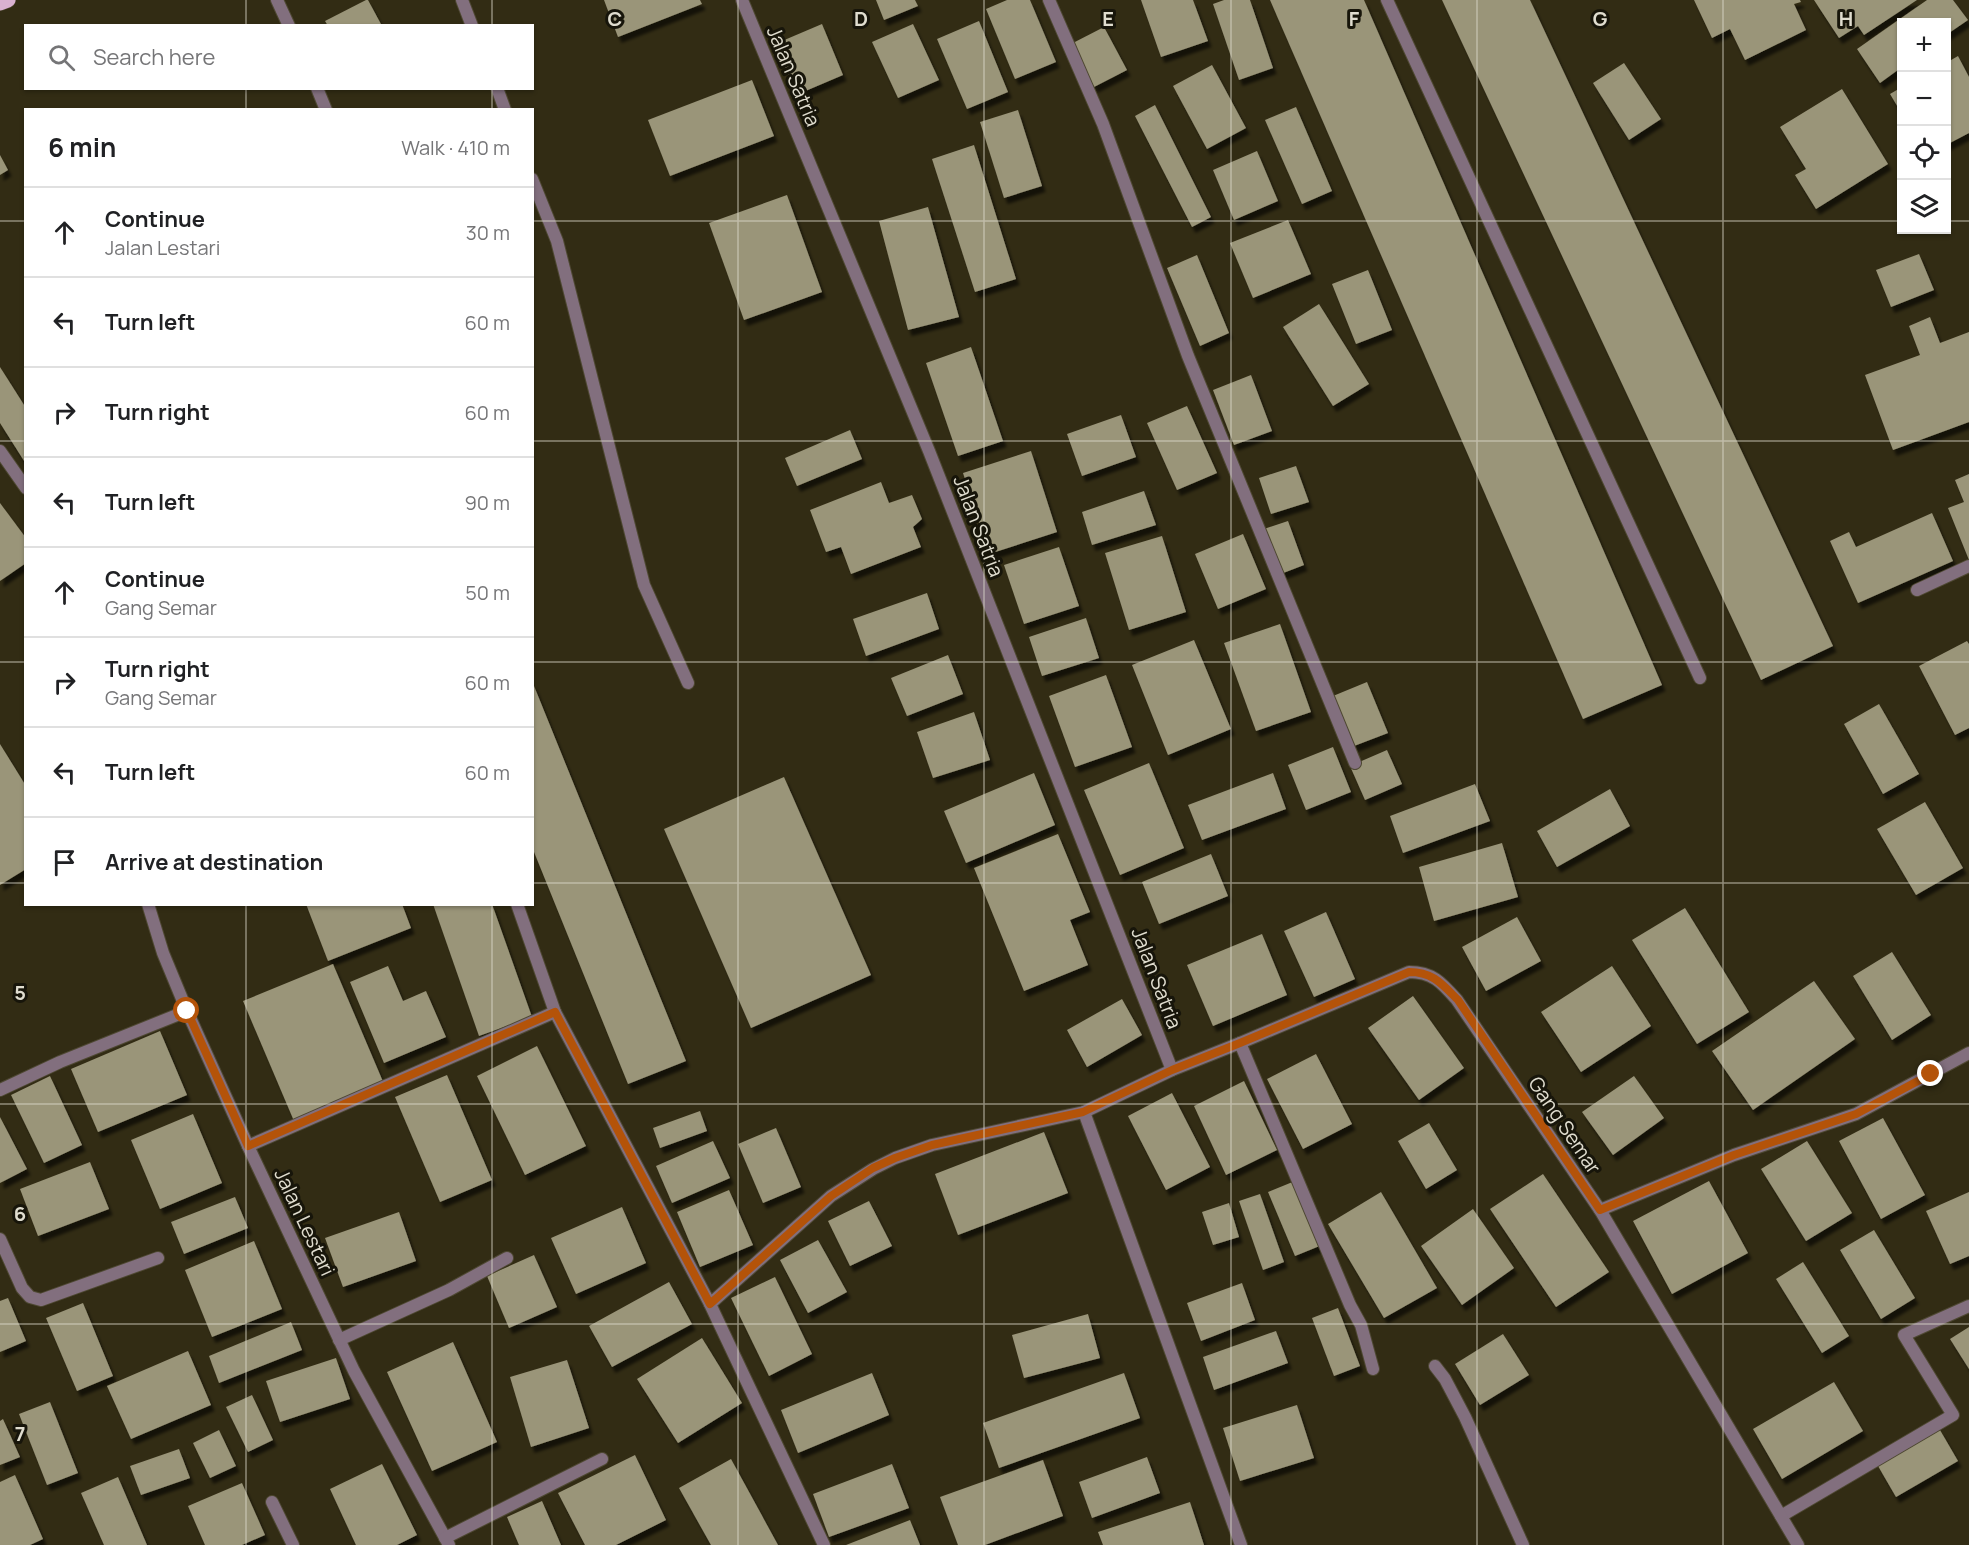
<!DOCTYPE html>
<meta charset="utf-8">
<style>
:root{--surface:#fff;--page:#f6f6f6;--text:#202124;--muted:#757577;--line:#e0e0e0}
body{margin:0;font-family:Manrope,sans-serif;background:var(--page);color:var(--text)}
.controls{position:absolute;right:18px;top:18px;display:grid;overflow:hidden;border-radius:0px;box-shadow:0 2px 4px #0004}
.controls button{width:54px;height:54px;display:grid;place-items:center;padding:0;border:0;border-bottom:2px solid var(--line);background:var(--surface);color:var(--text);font:30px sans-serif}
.stop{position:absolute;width:18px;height:18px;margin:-14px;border:4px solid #b45309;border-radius:50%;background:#fff}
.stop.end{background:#b45309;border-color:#fff;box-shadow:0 2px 6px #0008}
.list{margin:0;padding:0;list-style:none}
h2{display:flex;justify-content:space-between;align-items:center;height:78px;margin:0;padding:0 24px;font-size:26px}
h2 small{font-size:20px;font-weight:400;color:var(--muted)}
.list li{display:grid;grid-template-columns:39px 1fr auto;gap:18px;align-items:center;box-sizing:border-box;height:90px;padding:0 24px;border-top:2px solid var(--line)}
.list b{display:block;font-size:22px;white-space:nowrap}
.list p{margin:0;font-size:20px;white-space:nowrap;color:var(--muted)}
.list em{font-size:20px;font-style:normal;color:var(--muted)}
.icon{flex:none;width:33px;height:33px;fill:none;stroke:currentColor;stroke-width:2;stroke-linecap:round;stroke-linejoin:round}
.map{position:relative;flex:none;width:1969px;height:1545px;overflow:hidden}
.search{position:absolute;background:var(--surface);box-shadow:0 2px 4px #0004;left:24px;top:24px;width:510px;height:66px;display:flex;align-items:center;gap:15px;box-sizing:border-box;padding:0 21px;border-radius:0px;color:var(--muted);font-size:22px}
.panel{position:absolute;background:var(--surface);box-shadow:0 2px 4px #0004;left:24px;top:108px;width:510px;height:798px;border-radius:0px}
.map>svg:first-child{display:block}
</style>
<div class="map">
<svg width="1969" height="1545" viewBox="0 0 1969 1545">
<defs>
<filter id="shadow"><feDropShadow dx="3.5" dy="6" stdDeviation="1.5" flood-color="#0009"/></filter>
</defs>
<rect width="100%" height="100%" fill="#322c14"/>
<g fill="#9a9579" filter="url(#shadow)">
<path d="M366 0H368L382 26H328L325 21Z"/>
<path d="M604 0H700L702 4 618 37Z"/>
<path d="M876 0H915L918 6 884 20Z"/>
<path d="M1007 0H1030L1056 62 1015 79 986 9Z"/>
<path d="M1141 0H1193L1208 41 1161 57Z"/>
<path d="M1224 0H1250L1273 68 1239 80 1213 4Z"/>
<path d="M1270 0H1364L1662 685 1583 719Z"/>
<path d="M1442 0H1530L1833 646 1761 680Z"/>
<path d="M1694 0H1800L1801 2 1794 4 1806 30 1745 60 1730 29 1712 38Z"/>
<path d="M1814 0H1917L1864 35 1858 26 1839 38Z"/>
<path d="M1927 0H1953L1968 20 1946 35V22H1902V67L1880 83 1857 49Z"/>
<path d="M979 21 1008 92 967 109 937 39Z"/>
<path d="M822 24 843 75 796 95 775 44Z"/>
<path d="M913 24 939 80 898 98 872 42Z"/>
<path d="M1104 27 1127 70 1094 87 1071 44Z"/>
<path d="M1958 56 1969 77V133L1946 145V63Z"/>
<path d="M1624 63 1661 119 1629 140 1593 83Z"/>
<path d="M1212 65 1246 128 1207 149 1173 86Z"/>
<path d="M752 80 774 136 670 176 648 120Z"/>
<path d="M1902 87V114L1890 94Z"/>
<path d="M1842 89 1888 164 1816 209 1795 175 1806 169 1780 127Z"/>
<path d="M1155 105 1211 217 1192 227 1135 116Z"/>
<path d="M1296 107 1332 191 1302 204 1265 120Z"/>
<path d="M1018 110 1042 186 1004 198 980 122Z"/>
<path d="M974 145 1016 279 975 292 932 159Z"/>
<path d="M1257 151 1278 201 1234 220 1213 170Z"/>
<path d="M0 155 8 170 0 175Z"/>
<path d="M787 195 822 292 744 320 709 223Z"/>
<path d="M928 207 959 317 908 330 879 221Z"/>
<path d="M1288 220 1311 274 1253 298 1230 243Z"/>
<path d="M1919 254 1934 290 1891 307 1876 270Z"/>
<path d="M1197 255 1229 333 1200 346 1167 268Z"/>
<path d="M1368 270 1392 330 1356 344 1332 284Z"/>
<path d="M1319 304 1369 384 1333 406 1283 327Z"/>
<path d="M1930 317 1940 343 1969 332V422L1893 450 1865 375 1920 355 1909 326Z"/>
<path d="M971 347 1003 441 958 456 926 363Z"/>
<path d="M0 367 26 408V464L0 423Z"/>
<path d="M1251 375 1272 431 1234 445 1213 390Z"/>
<path d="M1187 406 1217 473 1177 490 1147 423Z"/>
<path d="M1121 415 1136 457 1082 476 1067 434Z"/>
<path d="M850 430 862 459 797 486 785 458Z"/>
<path d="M1031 451 1057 532 989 554 963 473Z"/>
<path d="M1296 466 1309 502 1271 514 1259 478Z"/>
<path d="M1969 474V560L1948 508 1964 502 1955 480Z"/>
<path d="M881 482 889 503 912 495 922 519 913 527 921 547 851 574 841 547 826 552 810 510Z"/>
<path d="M1144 491 1156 525 1092 545 1082 512Z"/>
<path d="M0 503 26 538V563L0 581Z"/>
<path d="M1932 513 1953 561 1858 603 1830 541 1849 532 1856 547Z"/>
<path d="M1288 521 1304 565 1278 575 1261 530Z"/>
<path d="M1243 534 1266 589 1218 609 1195 554Z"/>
<path d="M1162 536 1186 612 1129 630 1105 553Z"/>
<path d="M1059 547 1079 606 1024 624 1004 565Z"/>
<path d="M927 593 939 629 866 656 853 619Z"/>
<path d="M1086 618 1099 658 1042 676 1029 637Z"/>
<path d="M1280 624 1311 712 1256 731 1224 643Z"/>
<path d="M1194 640 1231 729 1168 755 1132 665Z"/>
<path d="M1967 641 1969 644V728L1955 735 1919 666Z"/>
<path d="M948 655 963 694 907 716 891 678Z"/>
<path d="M1106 675 1132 747 1075 767 1049 696Z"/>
<path d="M532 681 686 1061 628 1084 532 847Z"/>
<path d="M1367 682 1388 733 1354 746 1333 696Z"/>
<path d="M1879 704 1919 774 1883 794 1844 724Z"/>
<path d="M974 712 990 760 933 778 917 732Z"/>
<path d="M0 744 26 786V869L0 885Z"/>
<path d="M1333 747 1351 792 1306 810 1288 765Z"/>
<path d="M1387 750 1402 784 1365 800 1350 766Z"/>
<path d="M1149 763 1184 848 1120 875 1084 790Z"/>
<path d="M1034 773 1055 825 966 863 944 811Z"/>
<path d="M1273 773 1286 809 1202 840 1188 805Z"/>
<path d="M784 777 871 975 751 1028 664 829Z"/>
<path d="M1475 784 1490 821 1403 853 1390 816Z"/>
<path d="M1610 789 1630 826 1557 867 1537 831Z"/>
<path d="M1925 802 1963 868 1916 895 1877 829Z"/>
<path d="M1058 834 1090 912 1070 920 1088 965 1024 991 974 868Z"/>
<path d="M1502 843 1518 897 1434 921 1419 867Z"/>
<path d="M1211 854 1228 896 1159 924 1142 882Z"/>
<path d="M306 904H402L411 928 328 961Z"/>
<path d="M433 904H492L532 1017 479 1036Z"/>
<path d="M1685 908 1749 1012 1697 1044 1632 940Z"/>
<path d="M1326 912 1355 979 1314 997 1284 931Z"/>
<path d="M1517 917 1541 961 1486 991 1462 947Z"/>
<path d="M1262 934 1287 995 1213 1026 1187 965Z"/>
<path d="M1892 952 1931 1015 1892 1040 1853 976Z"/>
<path d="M333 964 384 1084 294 1121 243 1001Z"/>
<path d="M388 966 403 1001 426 991 446 1037 384 1063 350 982Z"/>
<path d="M1612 966 1651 1026 1581 1072 1541 1012Z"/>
<path d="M1814 981 1855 1039 1753 1110 1712 1051Z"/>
<path d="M1413 996 1464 1068 1419 1100 1368 1028Z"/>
<path d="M1122 999 1142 1035 1087 1067 1067 1030Z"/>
<path d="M160 1031 187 1095 98 1132 71 1069Z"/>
<path d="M537 1046 586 1146 525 1175 477 1076Z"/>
<path d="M1316 1054 1352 1124 1303 1149 1267 1079Z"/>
<path d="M447 1075 492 1180 440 1202 395 1097Z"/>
<path d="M50 1076 82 1145 44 1163 11 1095Z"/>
<path d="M1634 1076 1664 1118 1613 1155 1582 1112Z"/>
<path d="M1244 1081 1277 1150 1226 1175 1194 1106Z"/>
<path d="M1172 1093 1210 1167 1166 1190 1128 1116Z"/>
<path d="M700 1111 707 1131 660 1148 653 1128Z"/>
<path d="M193 1114 222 1183 160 1209 131 1140Z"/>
<path d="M0 1117 27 1169 0 1183Z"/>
<path d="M1883 1118 1925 1195 1881 1219 1839 1141Z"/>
<path d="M1429 1123 1457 1170 1426 1189 1398 1141Z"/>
<path d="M776 1128 801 1187 763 1203 738 1144Z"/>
<path d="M1044 1132 1068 1193 958 1235 935 1174Z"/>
<path d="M713 1141 730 1178 672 1203 656 1166Z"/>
<path d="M1807 1141 1852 1213 1806 1241 1761 1169Z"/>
<path d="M90 1162 109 1209 38 1236 20 1189Z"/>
<path d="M1543 1174 1609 1272 1556 1307 1490 1209Z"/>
<path d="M1295 1181 1322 1245 1295 1256 1268 1192Z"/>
<path d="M1709 1181 1748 1253 1672 1294 1633 1221Z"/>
<path d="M729 1190 753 1245 700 1267 677 1212Z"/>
<path d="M1381 1192 1437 1288 1384 1318 1328 1224Z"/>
<path d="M1969 1192V1256L1950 1264 1926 1211Z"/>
<path d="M1260 1194 1284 1262 1263 1270 1239 1201Z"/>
<path d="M235 1197 248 1228 184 1254 171 1222Z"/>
<path d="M869 1201 892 1246 850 1266 828 1221Z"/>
<path d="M1229 1203 1239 1237 1213 1245 1202 1212Z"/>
<path d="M622 1207 646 1263 576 1294 551 1238Z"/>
<path d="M1473 1209 1514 1268 1462 1305 1421 1246Z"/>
<path d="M399 1212 416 1261 343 1287 325 1238Z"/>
<path d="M1874 1230 1915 1298 1881 1319 1840 1250Z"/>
<path d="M818 1240 847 1292 808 1313 780 1260Z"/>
<path d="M254 1241 282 1309 212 1337 185 1270Z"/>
<path d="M534 1255 557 1307 509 1328 487 1276Z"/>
<path d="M1803 1262 1849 1336 1822 1353 1776 1279Z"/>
<path d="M775 1277 812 1354 769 1376 731 1298Z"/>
<path d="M669 1282 692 1324 612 1367 589 1326Z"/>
<path d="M1242 1283 1255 1320 1201 1341 1187 1303Z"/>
<path d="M8 1298 26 1341 0 1352V1301Z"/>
<path d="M83 1303 113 1376 77 1391 46 1318Z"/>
<path d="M1338 1308 1360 1366 1334 1376 1312 1318Z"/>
<path d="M1088 1314 1100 1358 1024 1378 1012 1335Z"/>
<path d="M291 1322 302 1350 219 1383 209 1356Z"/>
<path d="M1969 1327V1369L1950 1339Z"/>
<path d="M1276 1331 1288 1363 1214 1390 1203 1357Z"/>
<path d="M1503 1334 1529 1375 1480 1405 1455 1364Z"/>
<path d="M702 1338 742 1403 678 1443 637 1379Z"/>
<path d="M453 1342 497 1442 432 1471 387 1372Z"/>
<path d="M188 1351 211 1405 131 1439 107 1386Z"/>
<path d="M336 1358 350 1399 280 1422 266 1381Z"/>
<path d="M567 1360 589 1428 531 1447 510 1377Z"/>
<path d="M872 1373 889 1415 798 1453 781 1410Z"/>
<path d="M1124 1373 1140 1418 999 1468 983 1423Z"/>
<path d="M1834 1382 1863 1431 1782 1479 1753 1429Z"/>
<path d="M252 1395 273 1440 248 1452 226 1407Z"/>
<path d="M50 1402 78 1473 47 1485 19 1414Z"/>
<path d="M1297 1405 1314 1458 1240 1481 1223 1428Z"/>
<path d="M3 1419 20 1457 0 1465V1421Z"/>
<path d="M219 1430 236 1466 210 1478 193 1443Z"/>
<path d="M1940 1430 1958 1461 1896 1497 1878 1466Z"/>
<path d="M179 1449 190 1478 141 1495 130 1466Z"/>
<path d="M635 1455 666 1520 616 1545H585L558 1493Z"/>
<path d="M1147 1457 1160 1493 1092 1518 1079 1482Z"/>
<path d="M731 1459 778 1545H711L679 1488Z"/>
<path d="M1043 1460 1063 1516 985 1545H958L940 1497Z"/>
<path d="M382 1464 417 1535 397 1545H356L330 1489Z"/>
<path d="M892 1464 909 1508 829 1537 813 1494Z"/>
<path d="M15 1475 43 1539 30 1545H0V1482Z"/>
<path d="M118 1477 147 1545H104L81 1493Z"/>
<path d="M242 1483 265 1535 242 1545H205L188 1506Z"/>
<path d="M542 1501 561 1545H519L507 1517Z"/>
<path d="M1190 1502 1204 1545H1103L1098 1532Z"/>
<path d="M910 1520 920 1545H846Z"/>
</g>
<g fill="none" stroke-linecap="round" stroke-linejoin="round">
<g stroke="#4e4832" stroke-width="14">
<g id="service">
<path d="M277 0 289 26"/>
<path d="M462 0 472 26"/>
<path d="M1387 0 1700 678"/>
<path d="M317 88 326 110"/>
<path d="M497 88 505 110"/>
<path d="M532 179 557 241 644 585 688 683"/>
<path d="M517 904 555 1012 710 1304"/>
</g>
</g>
<g stroke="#4e4832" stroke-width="14">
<g id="minor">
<path d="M742 0 929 451 1172 1070"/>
<path d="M1049 0 1103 124 1188 356 1355 763"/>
<path d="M0 451 26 488"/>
<path d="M1917 590 1969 566"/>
<path d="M148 904 163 953 187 1011 248 1146 354 1371 449 1545"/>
<path d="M1240 1043 1350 1305 1361 1325 1373 1369"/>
<path d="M0 1090 60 1062 187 1011"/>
<path d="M1084 1112 1241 1545"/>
<path d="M248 1146 555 1012"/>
<path d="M1600 1210 1734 1155 1856 1114 1969 1053"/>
<path d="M0 1239 22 1288 30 1297 41 1300 158 1258"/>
<path d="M339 1340 449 1290 507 1258"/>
<path d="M1435 1366 1445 1379 1465 1417 1523 1545"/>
<path d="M272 1502 293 1545"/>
<path d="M1781 1516 1953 1415 1904 1335 1969 1306"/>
<path d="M445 1538 602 1459"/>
<path d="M824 1545 710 1304 831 1196 873 1169 895 1158 932 1145 1084 1112 1172 1070 1240 1043 1409 972C1433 972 1442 983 1457 1000L1600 1210 1798 1545"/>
</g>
</g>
<g stroke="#4e4832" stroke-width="16">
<path id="primary" d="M0 3 8 0"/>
</g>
<use href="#service" stroke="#826f7e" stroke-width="12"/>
<use href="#minor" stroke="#826f7e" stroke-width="12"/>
<use href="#primary" stroke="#d9b1d1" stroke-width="15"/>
</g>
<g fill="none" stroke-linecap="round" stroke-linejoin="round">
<path stroke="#b45309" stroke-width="8" d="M187 1011 248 1146 555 1012 710 1304 831 1196 873 1168 895 1158 932 1145 1083 1112 1172 1070 1240 1043 1409 972C1433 972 1442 984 1458 1000L1600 1210 1734 1155 1856 1114 1931 1074"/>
</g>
<path fill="none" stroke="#e0ddcf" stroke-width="1.5" stroke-opacity="0.55" d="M246 0V26M492 0V26M738 0V1545M984 0V1545M1231 0V1545M1477 0V1545M1723 0V1545M246 88V110M492 88V110M0 221H26M532 221H1902M1946 221H1969M0 441H26M532 441H1969M0 662H26M532 662H1969M0 883H26M532 883H1969M246 904V1545M492 904V1545M0 1104H1969M0 1324H1969"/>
<g text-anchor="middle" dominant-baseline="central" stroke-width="6" stroke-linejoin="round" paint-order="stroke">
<g font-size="20" fill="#e0ddcf" stroke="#17150a">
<text transform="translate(794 76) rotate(67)">Jalan Satria</text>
<text transform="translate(979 526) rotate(69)">Jalan Satria</text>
<text transform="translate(1157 978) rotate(69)">Jalan Satria</text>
<text transform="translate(1565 1125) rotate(56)">Gang Semar</text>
<text transform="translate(305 1222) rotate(65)">Jalan Lestari</text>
</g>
</g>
<g font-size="20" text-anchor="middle" font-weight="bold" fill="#e0ddcf" stroke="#17150a" stroke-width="6" stroke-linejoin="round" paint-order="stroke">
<text x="615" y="26">C</text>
<text x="861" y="26">D</text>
<text x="1108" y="26">E</text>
<text x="1354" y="26">F</text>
<text x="1600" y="26">G</text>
<text x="1846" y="26">H</text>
<text x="20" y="1000">5</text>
<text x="20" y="1221">6</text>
<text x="20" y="1441">7</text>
</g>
</svg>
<div class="controls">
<button>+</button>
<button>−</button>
<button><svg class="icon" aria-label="locate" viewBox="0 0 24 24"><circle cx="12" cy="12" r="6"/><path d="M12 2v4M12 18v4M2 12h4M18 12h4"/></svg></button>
<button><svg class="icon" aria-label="layers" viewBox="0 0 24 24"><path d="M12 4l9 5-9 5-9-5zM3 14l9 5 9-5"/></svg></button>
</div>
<div class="stop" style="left:187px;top:1011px"></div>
<div class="stop end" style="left:1931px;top:1074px"></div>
<div class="search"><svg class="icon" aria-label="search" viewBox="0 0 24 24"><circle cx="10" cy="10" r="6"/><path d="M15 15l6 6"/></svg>Search here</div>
<section class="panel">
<h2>6 min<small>Walk · 410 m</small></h2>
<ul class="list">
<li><svg class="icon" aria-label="ahead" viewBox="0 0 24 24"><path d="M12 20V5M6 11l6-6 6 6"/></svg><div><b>Continue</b><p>Jalan Lestari</p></div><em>30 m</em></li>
<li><svg class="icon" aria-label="left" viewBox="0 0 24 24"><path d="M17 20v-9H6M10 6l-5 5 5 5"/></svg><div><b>Turn left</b></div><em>60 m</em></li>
<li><svg class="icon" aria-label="right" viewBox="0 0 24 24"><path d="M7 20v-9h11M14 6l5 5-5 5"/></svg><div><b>Turn right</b></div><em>60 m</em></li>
<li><svg class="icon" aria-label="left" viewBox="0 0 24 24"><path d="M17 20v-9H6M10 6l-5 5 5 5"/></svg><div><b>Turn left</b></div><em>90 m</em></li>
<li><svg class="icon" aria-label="ahead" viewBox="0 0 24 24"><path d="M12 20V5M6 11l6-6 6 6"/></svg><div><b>Continue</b><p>Gang Semar</p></div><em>50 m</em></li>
<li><svg class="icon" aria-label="right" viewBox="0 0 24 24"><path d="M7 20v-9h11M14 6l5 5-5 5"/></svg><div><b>Turn right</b><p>Gang Semar</p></div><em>60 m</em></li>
<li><svg class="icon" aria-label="left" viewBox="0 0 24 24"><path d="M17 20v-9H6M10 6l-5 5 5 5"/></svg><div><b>Turn left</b></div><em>60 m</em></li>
<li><svg class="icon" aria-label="arrive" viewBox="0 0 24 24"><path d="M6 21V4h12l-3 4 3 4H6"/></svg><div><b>Arrive at destination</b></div></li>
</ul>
</section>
</div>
